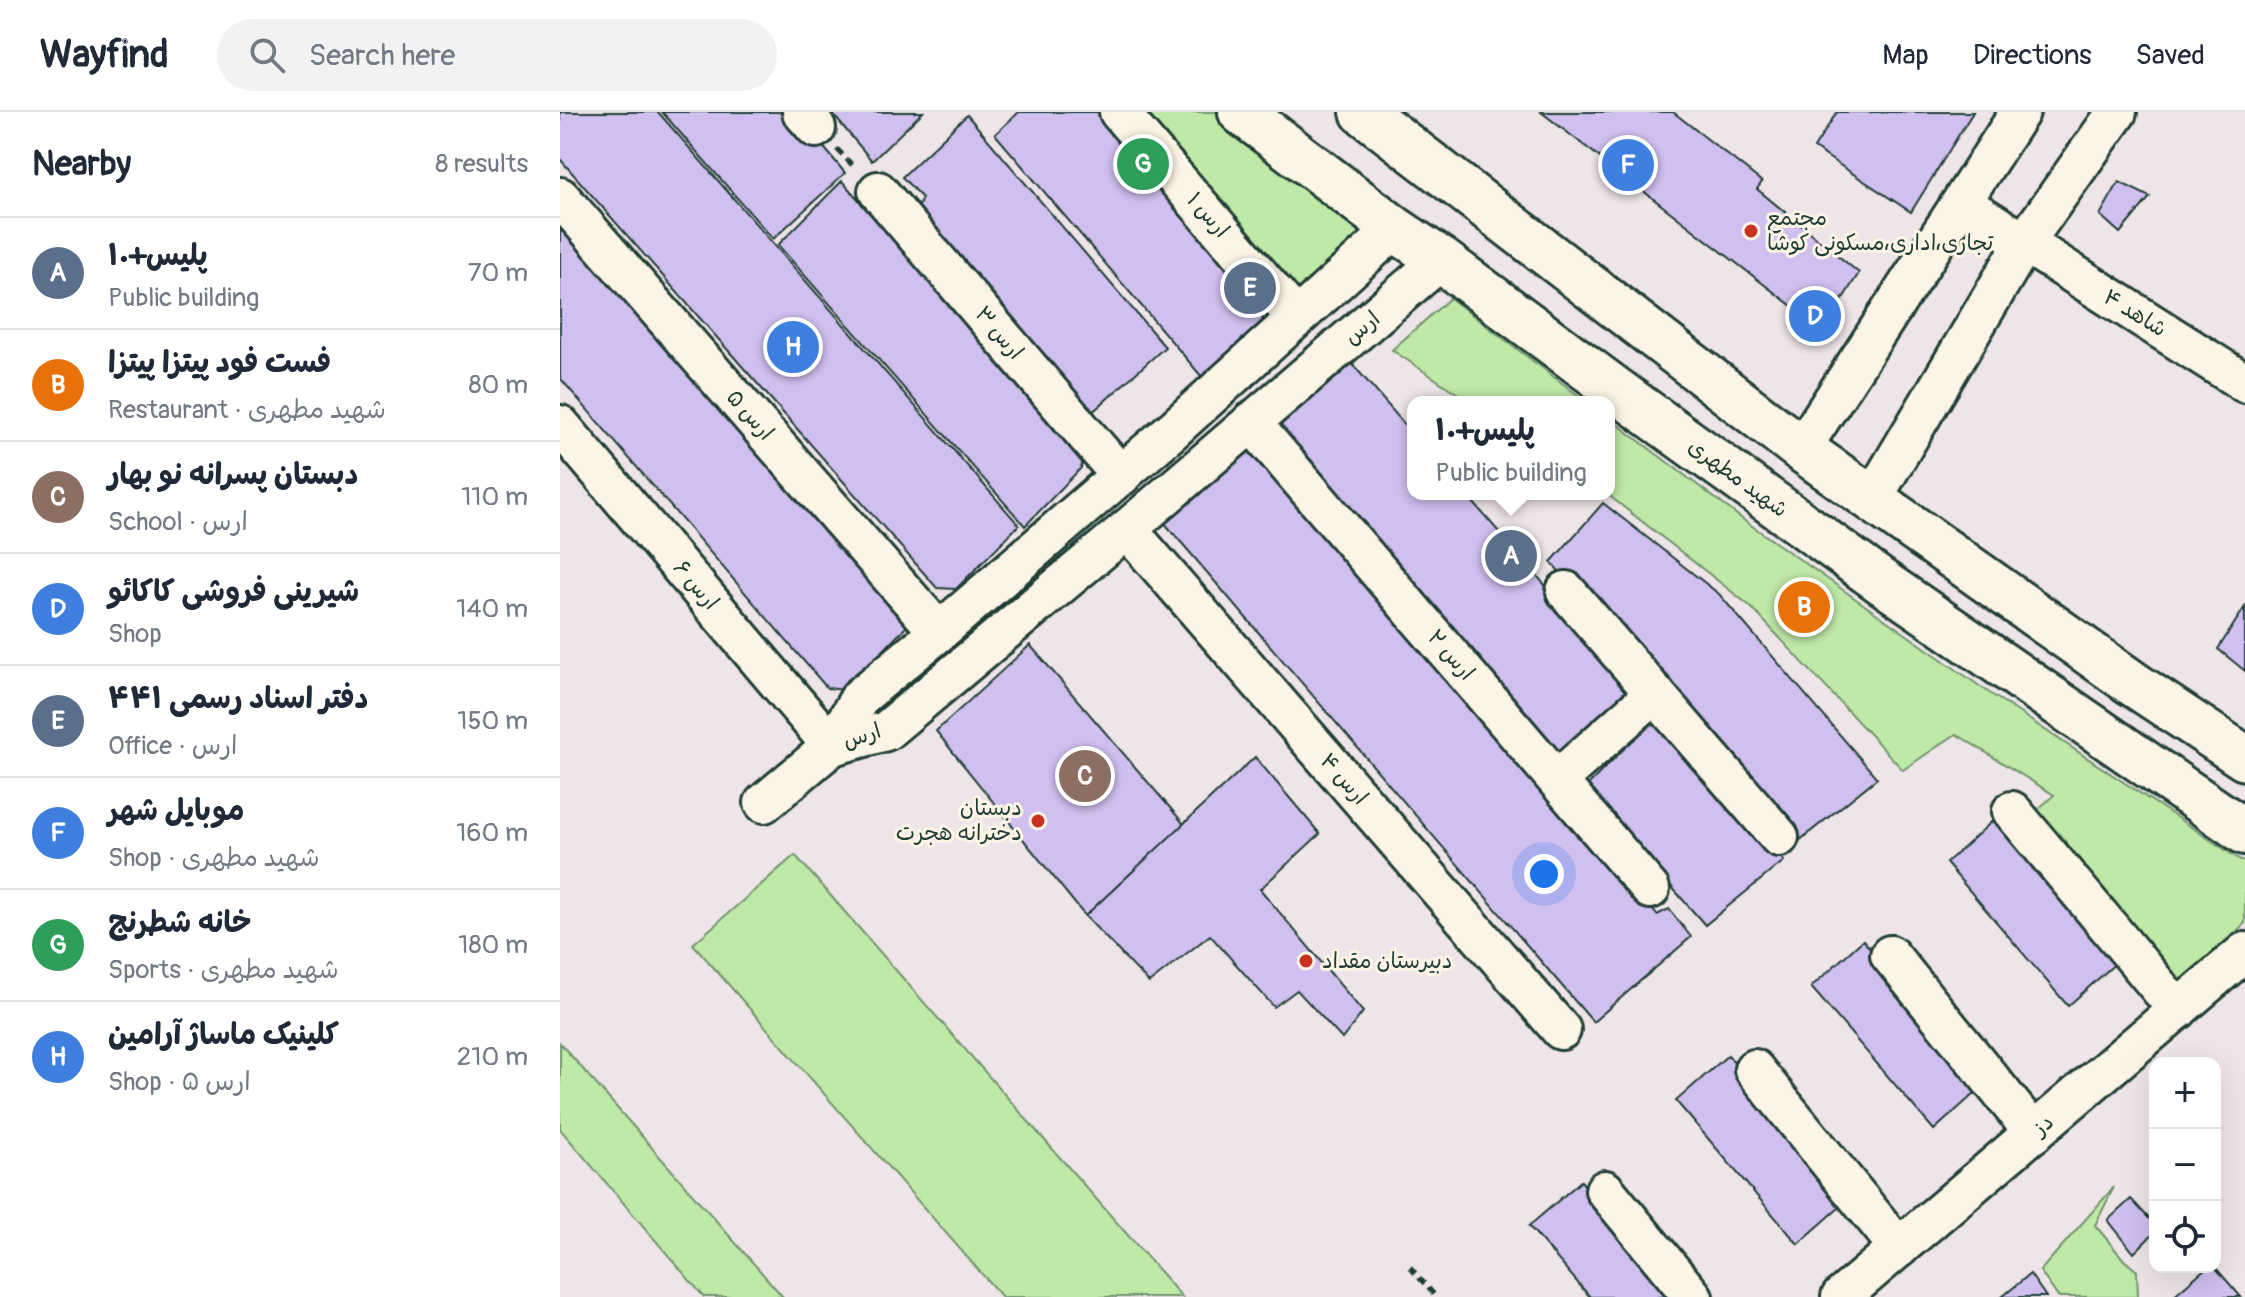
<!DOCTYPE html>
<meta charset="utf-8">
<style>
:root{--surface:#fff;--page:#f2f2f3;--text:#1f2937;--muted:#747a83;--line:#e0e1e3;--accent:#b45309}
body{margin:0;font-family:Pangolin,"Playpen Sans Arabic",sans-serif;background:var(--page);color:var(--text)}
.controls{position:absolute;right:24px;bottom:24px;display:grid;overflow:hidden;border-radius:16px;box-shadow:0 8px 32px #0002}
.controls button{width:72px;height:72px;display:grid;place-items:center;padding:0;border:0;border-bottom:2px solid var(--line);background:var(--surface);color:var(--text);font:40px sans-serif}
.you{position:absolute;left:984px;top:762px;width:28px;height:28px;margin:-20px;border:6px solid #fff;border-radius:50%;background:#1a73e8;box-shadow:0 0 0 12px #1a73e833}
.badge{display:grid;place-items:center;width:52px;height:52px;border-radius:50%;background:var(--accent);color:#fff;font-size:26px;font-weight:700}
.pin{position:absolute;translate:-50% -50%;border:4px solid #fff;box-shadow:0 2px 8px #0006}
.popup{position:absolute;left:847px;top:284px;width:208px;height:104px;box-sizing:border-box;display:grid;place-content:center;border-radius:16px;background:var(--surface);filter:drop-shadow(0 2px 6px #0005);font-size:26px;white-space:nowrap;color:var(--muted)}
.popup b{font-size:30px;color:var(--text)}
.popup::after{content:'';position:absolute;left:50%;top:100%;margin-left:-16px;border:16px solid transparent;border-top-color:var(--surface)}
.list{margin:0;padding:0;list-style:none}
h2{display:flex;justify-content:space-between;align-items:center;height:104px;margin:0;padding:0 32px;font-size:34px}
h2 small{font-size:26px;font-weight:400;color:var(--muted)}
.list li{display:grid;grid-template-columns:52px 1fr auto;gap:24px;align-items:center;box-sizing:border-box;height:112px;padding:0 32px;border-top:2px solid var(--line)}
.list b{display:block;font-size:30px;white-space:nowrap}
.list p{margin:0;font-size:26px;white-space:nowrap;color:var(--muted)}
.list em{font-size:26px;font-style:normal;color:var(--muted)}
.icon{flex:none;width:44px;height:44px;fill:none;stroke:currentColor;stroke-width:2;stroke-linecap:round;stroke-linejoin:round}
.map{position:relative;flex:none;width:1685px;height:1185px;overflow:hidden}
header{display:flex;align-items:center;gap:48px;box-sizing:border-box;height:112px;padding:0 40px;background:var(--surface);border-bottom:2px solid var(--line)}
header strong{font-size:38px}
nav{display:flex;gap:44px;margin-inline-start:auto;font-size:28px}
.search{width:560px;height:72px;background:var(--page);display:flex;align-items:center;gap:20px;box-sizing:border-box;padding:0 28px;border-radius:44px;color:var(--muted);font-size:30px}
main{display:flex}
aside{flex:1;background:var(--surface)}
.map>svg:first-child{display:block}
</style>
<header>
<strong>Wayfind</strong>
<div class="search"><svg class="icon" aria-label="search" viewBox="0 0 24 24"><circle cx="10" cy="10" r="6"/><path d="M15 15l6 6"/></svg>Search here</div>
<nav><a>Map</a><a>Directions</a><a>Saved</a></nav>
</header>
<main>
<aside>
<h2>Nearby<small>8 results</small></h2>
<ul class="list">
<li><span class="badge" style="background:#5c6f8a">A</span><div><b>پلیس+۱۰</b><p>Public building</p></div><em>70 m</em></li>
<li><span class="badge" style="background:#e8710a">B</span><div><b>فست فود پیتزا پیتزا</b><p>Restaurant · شهید مطهری</p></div><em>80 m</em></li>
<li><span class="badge" style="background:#8d6e63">C</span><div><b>دبستان پسرانه نو بهار</b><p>School · ارس</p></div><em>110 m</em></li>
<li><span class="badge" style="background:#3f7fe0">D</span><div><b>شیرینی فروشی کاکائو</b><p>Shop</p></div><em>140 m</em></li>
<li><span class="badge" style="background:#5c6f8a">E</span><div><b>دفتر اسناد رسمی ۴۴۱</b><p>Office · ارس</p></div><em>150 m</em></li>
<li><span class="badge" style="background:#3f7fe0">F</span><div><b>موبایل شهر</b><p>Shop · شهید مطهری</p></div><em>160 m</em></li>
<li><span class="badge" style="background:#2e9e5b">G</span><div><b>خانه شطرنج</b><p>Sports · شهید مطهری</p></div><em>180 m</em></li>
<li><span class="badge" style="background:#3f7fe0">H</span><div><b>کلینیک ماساژ آرامین</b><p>Shop · ارس ۵</p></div><em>210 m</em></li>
</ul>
</aside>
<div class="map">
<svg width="1685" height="1185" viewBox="0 0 1685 1185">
<rect width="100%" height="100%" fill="#efe5e8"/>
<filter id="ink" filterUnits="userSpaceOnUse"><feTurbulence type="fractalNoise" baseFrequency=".0125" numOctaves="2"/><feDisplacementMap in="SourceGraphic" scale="16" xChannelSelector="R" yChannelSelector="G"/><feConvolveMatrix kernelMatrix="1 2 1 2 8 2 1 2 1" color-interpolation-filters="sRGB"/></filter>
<g filter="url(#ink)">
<g fill="#bfe9a6" stroke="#6f936d" stroke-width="2">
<path d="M579 0H673L802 104 806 124 737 185Z"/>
<path d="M890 186 1027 290H1028H910L832 238Z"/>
<path d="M1049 306 1185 409 1431 582 1685 751V811L1632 865 1611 872 1466 708 1494 683 1396 622 1343 658 1190 494 1047 382H1049Z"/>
<path d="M235 743 622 1185H442L133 832Z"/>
<path d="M0 931 223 1185H144L0 1017Z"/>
<path d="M1554 1075 1535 1113 1564 1148 1577 1159 1578 1185H1498L1480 1159Z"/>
</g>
<g fill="#d1bff0" stroke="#1f3d34" stroke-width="2">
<path d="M0 0H98L459 413 396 477 377 476 0 47Z"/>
<path d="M102 0H235L285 61 213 127Z"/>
<path d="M271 0H363L312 49Z"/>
<path d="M459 0H547L699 179 703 210 642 265 435 22Z"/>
<path d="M981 0H1113L1202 70 1197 77 1299 161 1263 218Z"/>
<path d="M1277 0H1413L1351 100 1254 36Z"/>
<path d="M407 3 605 235 528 304 355 103 362 86 342 65Z"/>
<path d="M282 69 525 341 521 356 465 414 218 133Z"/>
<path d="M1559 70 1590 85 1560 121 1540 103Z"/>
<path d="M0 115 348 513 285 578 267 576 0 266Z"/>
<path d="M788 247 853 322V382H906L1078 580 999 644 717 309Z"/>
<path d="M683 332 1097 803 1109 797 1131 825 1033 910 602 408Z"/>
<path d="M1043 391 1159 482 1317 666 1234 733 991 450Z"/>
<path d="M1685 495V559L1658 537Z"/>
<path d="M470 533 624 712 525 804 376 619Z"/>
<path d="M1096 604 1224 749 1145 813 1025 676Z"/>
<path d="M695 645 760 722 700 777 803 900 782 927 737 878 714 895 650 823 589 871 525 804Z"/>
<path d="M1437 705 1558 849 1508 894 1386 751Z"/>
<path d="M1303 828 1424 973 1374 1018 1251 875Z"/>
<path d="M1168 943 1288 1088 1238 1132 1116 989Z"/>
<path d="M1021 1069 1118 1185H1030L969 1114Z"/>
<path d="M1571 1087 1595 1113V1120L1574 1141 1548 1108Z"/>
<path d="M1647 1155H1655L1681 1185H1612Z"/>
<path d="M1470 1162 1486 1185H1442Z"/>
</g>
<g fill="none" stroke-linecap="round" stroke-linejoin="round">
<g stroke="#1f3d34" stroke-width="44">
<g id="minor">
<path d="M242 0 256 16"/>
<path d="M559 0 736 206"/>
<path d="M318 79 561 364"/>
<path d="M0 85 379 520"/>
<path d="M1402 91 1685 271"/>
<path d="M691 310 1090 777"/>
<path d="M0 313 272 634"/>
<path d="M1241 337 1460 0"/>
<path d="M1312 387 1464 131 1557 0"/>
<path d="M567 417 1001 918"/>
<path d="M1006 479 1219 725"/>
<path d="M272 634 326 619 567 417 881 148"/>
<path d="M997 668 1095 581"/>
<path d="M204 691 272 634 300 585 379 520 614 317 835 117"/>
<path d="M1452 699 1618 898"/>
<path d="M1330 843 1474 1021"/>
<path d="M1194 957 1339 1136"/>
<path d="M1045 1078 1133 1185"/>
<path d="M1281 1185 1685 840"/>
</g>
</g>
<g stroke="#1f3d34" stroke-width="50">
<g id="major">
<path d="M681 0 835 117 881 148 1067 286 1322 470 1685 720"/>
<path d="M803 0 1241 337 1572 571 1685 646"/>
</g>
</g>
<g stroke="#1f3d34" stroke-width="5" stroke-dasharray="8 6" stroke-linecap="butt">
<path d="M277 37 295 56"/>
<path d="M850 1155 876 1185"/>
</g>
<use href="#minor" stroke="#fcf5e5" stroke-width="38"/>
<use href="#major" stroke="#fcf5e5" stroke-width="44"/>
</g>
</g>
<g fill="#c8321e" stroke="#fcf5e5" stroke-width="3">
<circle cx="1191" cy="119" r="8"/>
<circle cx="478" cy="709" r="8"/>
<circle cx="746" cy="849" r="8"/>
</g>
<g text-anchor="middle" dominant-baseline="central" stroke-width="6" stroke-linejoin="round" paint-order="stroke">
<g font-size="22" fill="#1f3d34" stroke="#fcf5e5">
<text transform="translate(648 103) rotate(49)">ارس ۱</text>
<text transform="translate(1575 201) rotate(32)">شاهد ۴</text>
<text transform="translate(802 216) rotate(-40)">ارس</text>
<text transform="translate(439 221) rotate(50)">ارس ۳</text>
<text transform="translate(190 303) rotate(49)">ارس ۵</text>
<text transform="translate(1178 366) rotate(36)">شهید مطهری</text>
<text transform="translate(136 473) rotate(50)">ارس ۶</text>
<text transform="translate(891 543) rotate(49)">ارس ۲</text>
<text transform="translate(302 624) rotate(-18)">ارس</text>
<text transform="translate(784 667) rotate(49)">ارس ۴</text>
<text transform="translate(1483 1013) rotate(-40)">دز</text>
</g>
<g font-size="22" fill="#1f3d34" stroke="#fcf5e5" text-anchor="start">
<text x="1207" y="106">مجتمع<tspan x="1207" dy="25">تجاری،اداری،مسکونی کوشا</tspan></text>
<text x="462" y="696" text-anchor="end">دبستان<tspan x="462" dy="25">دخترانه هجرت</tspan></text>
<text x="762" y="849">دبیرستان مقداد</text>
</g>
</g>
</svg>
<div class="controls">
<button>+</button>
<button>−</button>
<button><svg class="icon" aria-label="locate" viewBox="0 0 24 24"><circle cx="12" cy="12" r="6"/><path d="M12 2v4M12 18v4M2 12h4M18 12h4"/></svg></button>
</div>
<div class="you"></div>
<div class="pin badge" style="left:951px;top:444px;background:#5c6f8a">A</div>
<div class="popup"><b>پلیس+۱۰</b>Public building</div>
<div class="pin badge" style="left:1244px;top:495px;background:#e8710a">B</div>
<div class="pin badge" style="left:525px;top:664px;background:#8d6e63">C</div>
<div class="pin badge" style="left:1255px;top:204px;background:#3f7fe0">D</div>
<div class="pin badge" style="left:690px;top:176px;background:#5c6f8a">E</div>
<div class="pin badge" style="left:1068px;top:53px;background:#3f7fe0">F</div>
<div class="pin badge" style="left:583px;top:52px;background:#2e9e5b">G</div>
<div class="pin badge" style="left:233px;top:235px;background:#3f7fe0">H</div>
</div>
</main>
